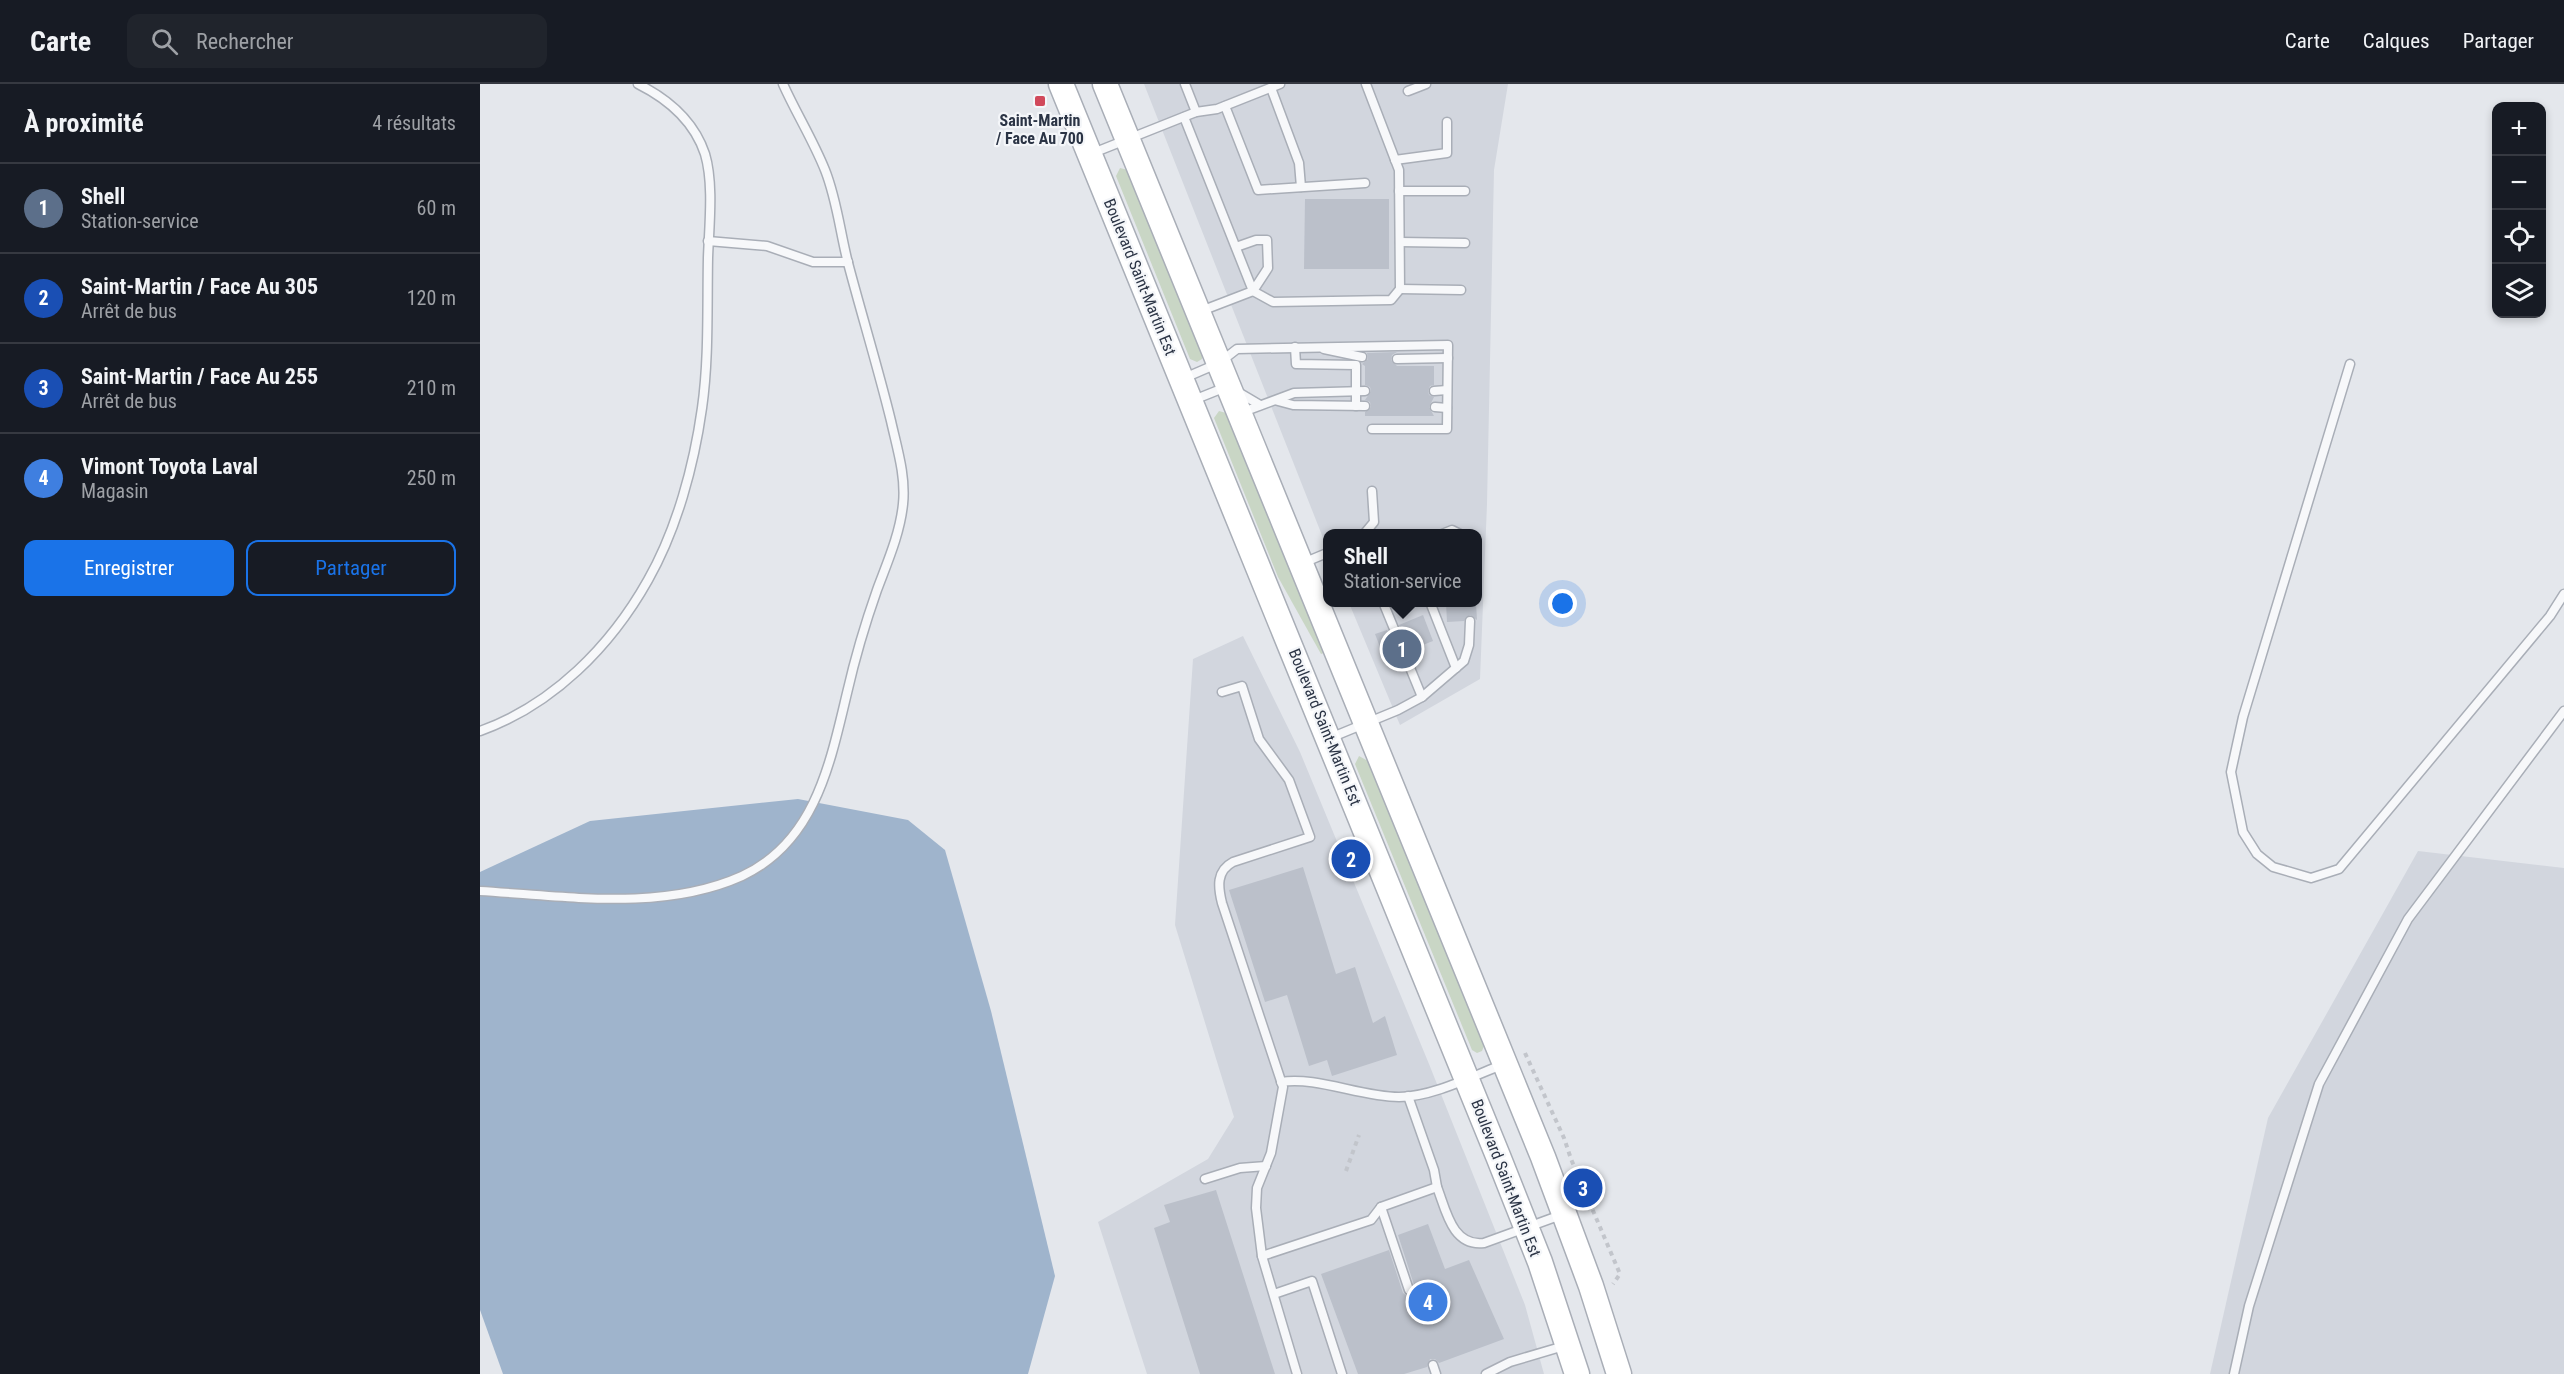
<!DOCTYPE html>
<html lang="fr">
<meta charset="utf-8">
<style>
:root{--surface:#171b24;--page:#20242c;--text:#f1f3f6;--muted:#9ea1a6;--line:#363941;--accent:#1a73e8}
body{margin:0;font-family:"Roboto Condensed",sans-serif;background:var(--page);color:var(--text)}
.controls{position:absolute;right:18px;top:18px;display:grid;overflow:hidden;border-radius:12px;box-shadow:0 3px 9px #0003}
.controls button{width:54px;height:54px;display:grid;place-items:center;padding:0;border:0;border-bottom:2px solid var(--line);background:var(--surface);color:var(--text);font:30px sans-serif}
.you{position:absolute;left:1083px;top:520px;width:21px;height:21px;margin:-15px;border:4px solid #fff;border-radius:50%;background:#1a73e8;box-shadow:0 0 0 9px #1a73e833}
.badge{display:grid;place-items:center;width:39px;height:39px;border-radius:50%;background:var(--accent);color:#fff;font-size:20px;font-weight:700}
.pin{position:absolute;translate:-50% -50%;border:3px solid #fff;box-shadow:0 2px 6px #0006}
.popup{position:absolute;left:843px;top:445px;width:159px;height:78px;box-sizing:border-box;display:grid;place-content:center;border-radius:12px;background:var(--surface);filter:drop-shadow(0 2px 4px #0005);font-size:20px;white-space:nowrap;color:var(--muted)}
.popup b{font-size:22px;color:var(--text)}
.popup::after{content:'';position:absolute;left:50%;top:100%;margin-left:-12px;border:12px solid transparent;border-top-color:var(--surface)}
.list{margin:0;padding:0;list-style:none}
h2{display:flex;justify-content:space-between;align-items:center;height:78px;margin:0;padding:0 24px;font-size:26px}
h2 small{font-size:20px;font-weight:400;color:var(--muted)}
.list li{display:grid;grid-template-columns:39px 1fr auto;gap:18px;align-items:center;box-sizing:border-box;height:90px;padding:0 24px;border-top:2px solid var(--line)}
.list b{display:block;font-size:22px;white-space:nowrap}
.list p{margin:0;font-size:20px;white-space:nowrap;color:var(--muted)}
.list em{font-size:20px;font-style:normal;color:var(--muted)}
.actions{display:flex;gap:12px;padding:18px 24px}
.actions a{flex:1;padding:14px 0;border:2px solid var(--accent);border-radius:12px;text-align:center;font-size:21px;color:var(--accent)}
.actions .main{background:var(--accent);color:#fff}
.icon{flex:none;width:33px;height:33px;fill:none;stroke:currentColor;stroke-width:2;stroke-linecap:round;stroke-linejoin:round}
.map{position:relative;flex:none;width:2084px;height:1290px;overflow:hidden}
header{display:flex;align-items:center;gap:36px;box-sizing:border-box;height:84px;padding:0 30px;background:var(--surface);border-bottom:2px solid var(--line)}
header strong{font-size:28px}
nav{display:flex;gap:33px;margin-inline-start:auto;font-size:21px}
.search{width:420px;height:54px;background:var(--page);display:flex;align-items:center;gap:15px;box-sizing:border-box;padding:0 21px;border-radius:12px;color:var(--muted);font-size:22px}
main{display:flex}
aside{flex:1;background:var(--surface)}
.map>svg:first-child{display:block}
</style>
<header>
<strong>Carte</strong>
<div class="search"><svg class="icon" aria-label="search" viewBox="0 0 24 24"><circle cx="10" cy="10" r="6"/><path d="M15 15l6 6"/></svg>Rechercher</div>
<nav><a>Carte</a><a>Calques</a><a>Partager</a></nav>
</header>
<main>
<aside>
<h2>À proximité<small>4 résultats</small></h2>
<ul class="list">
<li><span class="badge" style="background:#5c6f8a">1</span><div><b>Shell</b><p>Station-service</p></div><em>60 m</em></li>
<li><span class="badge" style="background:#1a4fb4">2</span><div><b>Saint-Martin / Face Au 305</b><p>Arrêt de bus</p></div><em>120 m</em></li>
<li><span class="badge" style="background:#1a4fb4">3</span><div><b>Saint-Martin / Face Au 255</b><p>Arrêt de bus</p></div><em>210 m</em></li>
<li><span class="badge" style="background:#3f7fe0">4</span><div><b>Vimont Toyota Laval</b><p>Magasin</p></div><em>250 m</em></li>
</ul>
<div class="actions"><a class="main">Enregistrer</a><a>Partager</a></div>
</aside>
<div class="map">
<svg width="2084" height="1290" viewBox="0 0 2084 1290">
<rect width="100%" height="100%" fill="#e4e7ec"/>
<g fill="#d2d6de">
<path d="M664 0H1028L1014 86 1007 420 1000 595 920 641 869 519 997 518V450H847V464Z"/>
<path d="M763 552 820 668 949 980 1045 1221 1064 1290H667L618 1138 728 1075 754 1033 695 841 713 575Z"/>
<path d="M1938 767 2084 784V1290H1730L1788 1034Z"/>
</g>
<g fill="#c9d6c5">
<path d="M640 84 648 86 722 268V275L717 278 710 275 708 270 636 92Z"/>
<path d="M739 327 746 329 844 569 841 570 798 493 734 334Z"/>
<path d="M879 672 888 677 1004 962 1002 967 997 969 992 966 875 680Z"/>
</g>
<path fill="#9fb4cc" d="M318 715 428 736 465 766 511 927 575 1192 548 1290H23L0 1226V788L110 737Z"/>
<g fill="#bbc0ca">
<path d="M825 115H909V185H824Z"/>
<path d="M917 268 912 271 911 276 917 282H954V301L950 302 948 307 949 311 954 313 949 323 954 332H885V328L891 323 890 318 885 316 891 307 890 303 885 301V282L882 280 888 275 887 269Z"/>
<path d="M966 519H996L997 536 990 531 984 537 967 538Z"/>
<path d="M943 531 953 557 930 566 919 541Z"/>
<path d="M907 546 918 571 905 576 895 550Z"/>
<path d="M823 783 856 890 875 883 893 939 905 932 917 971 852 992 847 976 829 982 807 911 785 918 749 806Z"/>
<path d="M736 1106 795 1290H720L674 1144 690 1138 684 1121Z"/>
<path d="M948 1140 965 1185 989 1176 1024 1255 959 1279 955 1275H950L947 1283 924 1290H878L841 1190 909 1166 923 1209 927 1212H932L935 1204 918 1151Z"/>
</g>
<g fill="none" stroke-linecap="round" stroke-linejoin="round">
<g stroke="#a9aeb7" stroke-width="11">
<g id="service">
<path d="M705 0 716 28"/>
<path d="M791 4 819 79 821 103"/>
<path d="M928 7 946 0"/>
<path d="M745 22 778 106 885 99"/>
<path d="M704 33 773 207 721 227"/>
<path d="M613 69 716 28 737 25 800 0"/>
<path d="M915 76 967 69V38"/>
<path d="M919 107H985"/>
<path d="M228 157 287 162 333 178H368"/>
<path d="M920 158 985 159"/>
<path d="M756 163 776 156H787L788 184 773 207 793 218 911 216 920 205 919 86 886 0"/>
<path d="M920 205 981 206"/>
<path d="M815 263 816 280 876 281V322"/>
<path d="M844 265 882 273"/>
<path d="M917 275 968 274"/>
<path d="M1870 280 1763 633 1751 688 1763 748 1777 770 1793 783 1831 794 1859 785 2070 532 2084 510"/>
<path d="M702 295 739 279 757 265 968 261 967 345H892"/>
<path d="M954 307 967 306"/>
<path d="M758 308 780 321"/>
<path d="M711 317 746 303"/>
<path d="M798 317 813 321 885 322"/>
<path d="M955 323 967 324"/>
<path d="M763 328 814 309 885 307"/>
<path d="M884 450 894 438 892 407"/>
<path d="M962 450 972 446 980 450"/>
<path d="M823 479 847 469"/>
<path d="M950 518 976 584"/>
<path d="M742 608 762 602 779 655 809 696 830 753 753 778C736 787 738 803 742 819L803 1003 791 1069 777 1104 776 1124 782 1172 817 1290"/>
<path d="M942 613 984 577 989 561 990 537"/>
<path d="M0 647C73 621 131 562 168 496 197 445 214 381 222 324 229 275 227 223 228 174 229 143 234 100 225 70 214 37 188 15 158 0"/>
<path d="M850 654 918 626 942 613 903 518"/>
<path d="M0 807C85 812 182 828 262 792 335 758 350 680 367 609 375 574 385 540 397 506 407 479 420 450 423 420 426 392 417 364 411 337 398 284 382 232 368 179 360 148 357 116 345 86 333 56 316 29 303 0"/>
<path d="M801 998C836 992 881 1013 919 1013 952 1013 993 992 1024 980"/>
<path d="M928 1012 954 1086 957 1103"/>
<path d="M725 1095 760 1084 786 1082"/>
<path d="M901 1123 929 1206"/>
<path d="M782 1172 891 1136 901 1123 957 1103C966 1126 972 1163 1004 1159L1081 1131"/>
<path d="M794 1210 832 1197 862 1290"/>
<path d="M953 1281 956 1290"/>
<path d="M1006 1290 1030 1278 1084 1262"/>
<path d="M1754 1290 1769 1222 1839 1000 1928 835 2084 627"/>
</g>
</g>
<g stroke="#a9aeb7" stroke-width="27">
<g id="secondary">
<path d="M581 0 1018 1072 1060 1178 1097 1290"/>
<path d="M625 0 1063 1073 1111 1202 1139 1290"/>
</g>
</g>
<g stroke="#c2c5cb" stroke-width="4" stroke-dasharray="4.5 4.5" stroke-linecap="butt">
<path d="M1045 969 1084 1054 1091 1075 1140 1190 1133 1200"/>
<path d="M866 1087 879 1051"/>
</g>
<use href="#service" stroke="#f7f8fa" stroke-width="8"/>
<use href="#secondary" stroke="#fff" stroke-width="24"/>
</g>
<rect fill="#d1495b" stroke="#f4f6f9" stroke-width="2" x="554" y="11" width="12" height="12" rx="3"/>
<g text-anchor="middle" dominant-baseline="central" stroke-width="4.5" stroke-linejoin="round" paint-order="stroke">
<g font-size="16" font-weight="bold" fill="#2b3445" stroke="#f4f6f9">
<text x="560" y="36">Saint-Martin<tspan x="560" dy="18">/ Face Au 700</tspan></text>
</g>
<g font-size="16" fill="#2b3445" stroke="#f4f6f9">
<text transform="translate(660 193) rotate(68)">Boulevard Saint-Martin Est</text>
<text transform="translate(845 643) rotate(68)">Boulevard Saint-Martin Est</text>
<text transform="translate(1026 1094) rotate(69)">Boulevard Saint-Martin Est</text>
</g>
</g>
</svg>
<div class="controls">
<button>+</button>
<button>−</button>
<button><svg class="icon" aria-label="locate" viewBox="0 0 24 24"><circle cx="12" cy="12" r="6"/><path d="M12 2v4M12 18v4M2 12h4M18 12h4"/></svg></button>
<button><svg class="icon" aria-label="layers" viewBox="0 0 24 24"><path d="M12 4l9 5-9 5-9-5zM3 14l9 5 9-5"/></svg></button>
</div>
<div class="you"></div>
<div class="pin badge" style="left:922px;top:565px;background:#5c6f8a">1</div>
<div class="popup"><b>Shell</b>Station-service</div>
<div class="pin badge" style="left:871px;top:775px;background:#1a4fb4">2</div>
<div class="pin badge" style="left:1103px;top:1104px;background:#1a4fb4">3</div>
<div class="pin badge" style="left:948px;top:1218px;background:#3f7fe0">4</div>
</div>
</main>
